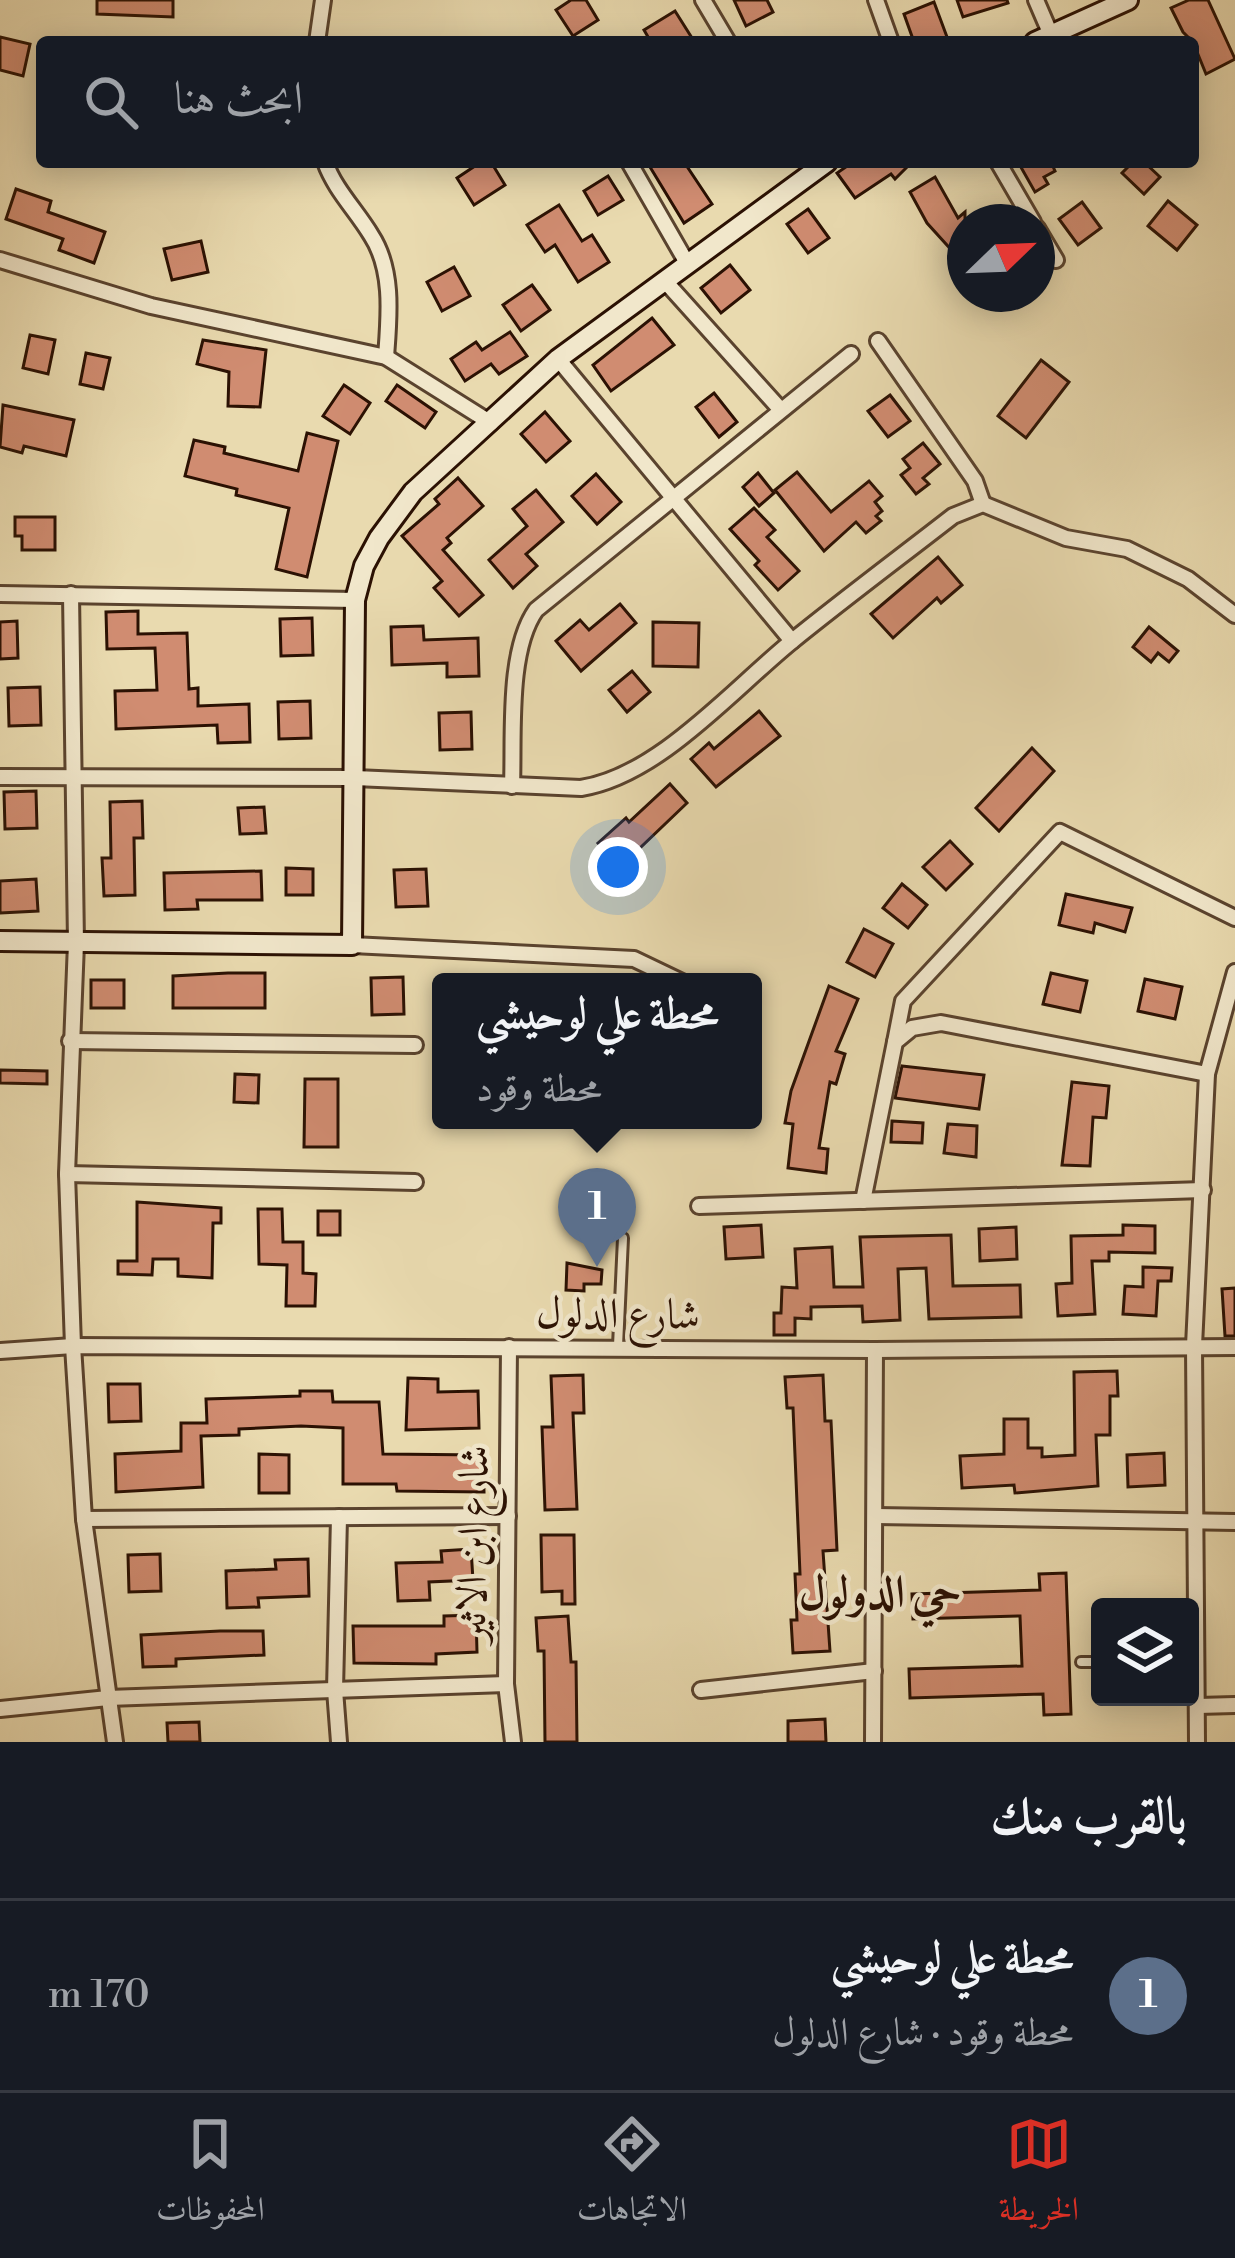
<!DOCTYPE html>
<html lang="ar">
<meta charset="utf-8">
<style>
:root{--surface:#171b24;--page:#242831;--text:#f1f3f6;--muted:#9ea1a6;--line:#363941;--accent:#d93025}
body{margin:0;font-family:"Libre Bodoni",Amiri,serif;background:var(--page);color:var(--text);direction:rtl}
.controls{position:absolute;right:36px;bottom:36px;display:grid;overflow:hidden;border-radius:12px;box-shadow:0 6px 30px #0003}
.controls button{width:108px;height:108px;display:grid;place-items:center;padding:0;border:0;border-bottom:3px solid var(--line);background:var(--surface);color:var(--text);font:60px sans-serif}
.compass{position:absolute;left:947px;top:204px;width:108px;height:108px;border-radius:50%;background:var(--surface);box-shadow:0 6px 30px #0003;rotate:67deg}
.you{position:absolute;left:618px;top:867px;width:42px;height:42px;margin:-30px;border:9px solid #fff;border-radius:50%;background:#1a73e8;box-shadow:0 0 0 18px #1a73e833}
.badge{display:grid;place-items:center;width:78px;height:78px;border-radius:50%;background:var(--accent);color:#fff;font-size:39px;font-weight:700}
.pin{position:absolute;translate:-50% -99px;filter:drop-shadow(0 3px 6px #0008)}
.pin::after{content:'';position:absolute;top:63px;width:42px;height:36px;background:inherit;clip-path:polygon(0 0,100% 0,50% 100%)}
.popup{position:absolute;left:432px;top:973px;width:330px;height:156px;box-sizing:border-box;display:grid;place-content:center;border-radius:12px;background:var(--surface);filter:drop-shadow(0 3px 9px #0005);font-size:39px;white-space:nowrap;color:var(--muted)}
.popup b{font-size:45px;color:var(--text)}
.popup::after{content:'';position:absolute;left:50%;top:100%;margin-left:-24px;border:24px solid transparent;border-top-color:var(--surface)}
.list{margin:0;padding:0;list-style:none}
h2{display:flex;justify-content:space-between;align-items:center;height:156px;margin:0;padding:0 48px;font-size:51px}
h2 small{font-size:39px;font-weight:400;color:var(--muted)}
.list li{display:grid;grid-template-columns:78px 1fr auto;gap:36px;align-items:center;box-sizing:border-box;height:192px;padding:0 48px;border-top:3px solid var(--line)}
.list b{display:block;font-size:45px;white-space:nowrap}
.list p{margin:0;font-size:39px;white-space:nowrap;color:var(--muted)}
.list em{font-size:39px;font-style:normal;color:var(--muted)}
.icon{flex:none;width:66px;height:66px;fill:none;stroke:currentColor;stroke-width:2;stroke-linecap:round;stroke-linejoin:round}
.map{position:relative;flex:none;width:1235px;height:1742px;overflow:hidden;direction:ltr}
.search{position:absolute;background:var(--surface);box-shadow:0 6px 30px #0003;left:36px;right:36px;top:36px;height:132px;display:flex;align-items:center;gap:30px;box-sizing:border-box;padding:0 42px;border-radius:12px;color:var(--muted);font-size:45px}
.sheet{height:348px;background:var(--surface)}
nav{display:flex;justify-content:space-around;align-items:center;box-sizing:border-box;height:168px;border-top:3px solid var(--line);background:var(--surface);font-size:33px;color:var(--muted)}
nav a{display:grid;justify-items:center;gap:6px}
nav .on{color:var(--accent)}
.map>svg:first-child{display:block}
</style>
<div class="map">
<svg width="1235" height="1742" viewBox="0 0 1235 1742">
<rect width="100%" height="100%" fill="#e9daaf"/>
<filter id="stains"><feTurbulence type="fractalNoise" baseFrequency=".00167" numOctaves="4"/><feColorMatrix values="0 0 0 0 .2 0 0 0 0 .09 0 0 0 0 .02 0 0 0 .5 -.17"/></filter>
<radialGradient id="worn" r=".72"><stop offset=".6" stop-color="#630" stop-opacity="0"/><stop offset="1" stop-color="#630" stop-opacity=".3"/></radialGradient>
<g fill="#d08c71" stroke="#2b1103" stroke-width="3">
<path d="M97 0H173V17L97 14Z"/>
<path d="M571 0H586L598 20 573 36 556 10Z"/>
<path d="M734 0H767L773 12 746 26Z"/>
<path d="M957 0H1007L1008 3 963 17Z"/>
<path d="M1189 0H1208L1235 59 1206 74 1193 42 1183 32 1171 8Z"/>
<path d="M934 2 947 37 914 42 904 14Z"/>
<path d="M675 11 692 38 685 42H651L644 30Z"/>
<path d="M0 37 30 44 23 76 0 70Z"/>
<path d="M481 162H491L505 185 474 205 457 178Z"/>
<path d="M647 162H684L712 204 684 223Z"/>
<path d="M853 162H912L895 179 891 174 855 198 837 173Z"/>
<path d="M1018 162H1051L1055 171 1044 177 1048 184 1035 192Z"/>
<path d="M1133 162H1144L1160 177 1144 194 1122 173Z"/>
<path d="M608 176 623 200 598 215 584 191Z"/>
<path d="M935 177 958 218 965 212V265L927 223 910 192Z"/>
<path d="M16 189 51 201 48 212 105 232 94 263 59 250 63 239 6 219Z"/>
<path d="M1168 201 1197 225 1177 250 1148 226Z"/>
<path d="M1082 202 1101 228 1078 245 1059 219Z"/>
<path d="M559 205 582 241 592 235 609 262 578 282 555 245 545 252 527 225Z"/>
<path d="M808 209 829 238 808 253 787 224Z"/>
<path d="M201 241 208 272 172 280 164 249Z"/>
<path d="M730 265 750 290 721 313 701 288Z"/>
<path d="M454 267 470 296 442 311 427 282Z"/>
<path d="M532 285 550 310 521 331 503 305Z"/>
<path d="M652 318 674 345 611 391 593 365Z"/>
<path d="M510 332 527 356 499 374 491 364 465 381 451 359 476 342 482 350Z"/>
<path d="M30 335 55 340 48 374 23 368Z"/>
<path d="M203 340 266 350 260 407 228 406 229 372 197 364Z"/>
<path d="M86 353 110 358 103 389 80 384Z"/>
<path d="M1041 360 1069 382 1026 438 998 416Z"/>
<path d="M344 385 370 403 350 434 323 416Z"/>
<path d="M397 385 436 412 425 428 386 401Z"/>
<path d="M714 393 737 422 719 437 696 407Z"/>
<path d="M890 395 910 421 888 437 868 411Z"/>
<path d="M3 405 74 420 66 456 24 446 22 453 0 447Z"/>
<path d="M545 412 570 441 546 462 521 434Z"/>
<path d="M307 433 338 441 307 577 276 569 289 508 236 495 237 489 185 476 194 440 225 447 224 453 298 471Z"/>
<path d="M923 443 940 464 923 478 929 484 916 494 901 475 910 468 903 459Z"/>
<path d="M797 472 831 512 869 481 882 496 875 502 882 511 876 516 881 521 866 533 856 522 824 551 775 490Z"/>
<path d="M758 473 774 493 759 506 743 487Z"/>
<path d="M596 474 621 502 597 524 572 496Z"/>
<path d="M458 478 483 506 447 538 451 543 443 550 483 595 459 616 434 588 442 581 402 536 439 504 435 499Z"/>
<path d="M536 490 563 522 526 554 537 566 513 588 489 560 527 526 513 509Z"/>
<path d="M754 508 775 530 767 537 799 571 778 590 755 565 759 561 730 529Z"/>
<path d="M15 517H55V550H22V536H15Z"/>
<path d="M938 557 962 585 941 603 937 598 893 638 871 614Z"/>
<path d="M620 604 636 623 581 671 556 641 580 620 589 630Z"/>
<path d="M138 611V634L187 633 189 689 198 688V706L249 704 250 742 218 743 217 725 116 729 115 691 157 690 155 648 107 649 106 612Z"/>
<path d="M312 618 313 655 281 656 280 619Z"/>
<path d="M17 621 18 658 0 659V622Z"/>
<path d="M653 622 699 623 698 667 653 666Z"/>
<path d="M423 626 424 640 478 638 479 676 447 677V663L392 665 391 627Z"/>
<path d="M1149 627 1178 651 1169 662 1158 653 1151 662 1133 647Z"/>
<path d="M632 671 650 692 627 712 609 690Z"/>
<path d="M40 687 41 725 9 726 8 688Z"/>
<path d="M310 701 311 738 279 739 278 702Z"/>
<path d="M759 711 780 736 716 787 691 759 709 743 714 749Z"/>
<path d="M471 712 472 749 440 750 439 713Z"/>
<path d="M1032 748 1054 771 999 831 976 808Z"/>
<path d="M670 784 687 803 620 867 598 843 626 818 629 822Z"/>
<path d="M36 791 37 828 5 829 4 792Z"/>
<path d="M142 801 143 838H134L135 895 104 896 102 858H111L110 802Z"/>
<path d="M264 807 266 833 240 834 238 808Z"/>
<path d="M950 841 972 864 946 890 923 867Z"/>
<path d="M286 868 313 869V895H286Z"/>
<path d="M426 869 428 906 396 907 394 870Z"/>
<path d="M261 871 262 900H197L198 909 165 910 164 873Z"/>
<path d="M36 879 38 911 0 913V881Z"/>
<path d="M902 884 927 905 908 928 883 908Z"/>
<path d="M1066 894 1132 908 1125 932 1095 923 1093 933 1059 925Z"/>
<path d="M864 929 893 944 875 977 847 962Z"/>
<path d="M228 973H265V1008H173V976Z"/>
<path d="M1051 973 1087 981 1080 1012 1043 1004Z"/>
<path d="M403 977 404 1014 372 1015 371 978Z"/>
<path d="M1145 979 1182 987 1175 1019 1138 1011Z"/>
<rect x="91" y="980" width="33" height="28"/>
<path d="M829 986 858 999 836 1051 845 1054 836 1084 830 1082 819 1148 828 1149 826 1173 788 1168 793 1124 785 1123 791 1091Z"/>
<path d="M902 1066 984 1075 979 1109 895 1098Z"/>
<path d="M0 1070 47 1071V1084L0 1083Z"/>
<path d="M235 1074 259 1075 258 1103 234 1102Z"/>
<path d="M305 1079H338V1147H304Z"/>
<path d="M1072 1082 1109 1086 1106 1118 1093 1117 1090 1166 1062 1165Z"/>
<path d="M892 1121 923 1123 922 1143 891 1142Z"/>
<path d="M948 1124 977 1126 976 1157 944 1153Z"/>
<path d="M137 1202 221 1208V1223H213L212 1278 178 1276V1259H153L152 1275 118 1274V1261H137Z"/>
<path d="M258 1209H282L283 1242H303V1273L316 1274 315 1306H286L287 1265 259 1264Z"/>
<rect x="318" y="1211" width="22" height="24"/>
<path d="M761 1225 763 1257 726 1259 724 1227Z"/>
<path d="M1123 1225 1155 1226V1253L1109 1252V1261H1092L1095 1314 1058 1316 1056 1284 1072 1283 1071 1236 1123 1235Z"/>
<path d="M1016 1227 1017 1259 980 1261 979 1229Z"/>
<path d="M951 1235 953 1286 1020 1285 1021 1317 929 1319 926 1268 898 1269 900 1320 863 1322 862 1306 811 1307V1319L795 1318V1335H774V1313H781L782 1287 797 1288 795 1249 832 1247 834 1287H863L860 1237Z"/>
<path d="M567 1263 602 1270 601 1284H584V1291L566 1290Z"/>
<path d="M1143 1267 1172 1268 1171 1281H1158L1156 1316 1123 1314 1125 1286 1143 1287Z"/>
<path d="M1235 1288V1336H1225L1222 1289Z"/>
<path d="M1117 1371 1118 1396H1110V1435H1096L1098 1486 1015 1493 1014 1485 962 1488 960 1456 1004 1454V1419H1028V1448H1042V1457L1075 1455 1074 1372Z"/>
<path d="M583 1375 584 1413H573L577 1509 545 1510 542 1427H553L551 1376Z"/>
<path d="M823 1375 825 1421H831L837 1550 823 1551 830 1651 793 1653 791 1620H797L795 1574H800L793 1408H787L785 1377Z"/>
<path d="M408 1378 438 1379V1392L478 1391 479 1428 406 1430Z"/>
<path d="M108 1384H140L141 1421 109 1422Z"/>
<path d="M300 1391H332L333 1402H379L383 1454 483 1455 484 1492 397 1491 396 1484H343V1428L301 1426 239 1429V1435L201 1436 203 1487 116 1492 115 1454 181 1451V1423H207L206 1399 300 1396Z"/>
<path d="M1164 1453 1165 1485 1128 1487 1127 1455Z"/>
<path d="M259 1454 289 1455V1493H259Z"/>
<path d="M541 1535H574L575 1604H562V1591L542 1592Z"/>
<path d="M471 1549 473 1580 429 1582 430 1600 398 1601 396 1563 442 1562 441 1551Z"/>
<path d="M160 1554 161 1591 129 1592 128 1555Z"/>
<path d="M308 1559 309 1596 258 1598 259 1607 227 1608 226 1571 276 1569 275 1560Z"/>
<path d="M1066 1573 1071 1714 1044 1715 1043 1694 910 1698 909 1669 1022 1666 1020 1616 913 1619 912 1594 1040 1590 1039 1574Z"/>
<path d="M476 1615 477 1652 436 1654V1664L354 1663 353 1626H444V1616Z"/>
<path d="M568 1616 571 1662H576L577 1742H545L544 1651H538L536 1618Z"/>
<path d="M220 1631H263L264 1655 176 1659V1666L143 1667 141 1635Z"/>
<path d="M825 1719 826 1742H788V1721Z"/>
<path d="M199 1722 200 1742H168L167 1723Z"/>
</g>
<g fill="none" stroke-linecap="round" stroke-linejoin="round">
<g stroke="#5a432e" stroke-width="14">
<g id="lane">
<path d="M618 1346 623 1238"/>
<path d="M1081 1662H1100"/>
</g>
</g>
<g stroke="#5a432e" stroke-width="20">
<g id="street">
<path d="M703 0 728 42"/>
<path d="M876 0 891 42"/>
<path d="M1036 0 1051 35"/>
<path d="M317 42 323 0"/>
<path d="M325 162C335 190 356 210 371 235 394 270 389 317 386 357"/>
<path d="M629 162 687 263"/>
<path d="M998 162 1033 222"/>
<path d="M1037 228 1056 260"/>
<path d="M0 260 151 306 386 357 491 423"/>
<path d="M664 280 780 409"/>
<path d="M878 341 975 481 983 504"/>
<path d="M558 359 792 641"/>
<path d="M0 594 355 600"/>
<path d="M71 594 76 943 67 1174 73 1346 84 1519 115 1742"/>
<path d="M0 777 355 778 581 788C658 776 731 691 791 642 844 599 899 558 953 516L983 504 1066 538 1127 549 1188 579 1235 615"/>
<path d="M512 786C514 735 507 651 536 610L851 354"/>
<path d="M352 945 634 959 682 982"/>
<path d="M70 1041 415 1045"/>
<path d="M895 1042 903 1001 1060 832 1235 918"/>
<path d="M67 1174 415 1182"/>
<path d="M863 1201 895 1042 912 1028 941 1023 1207 1074"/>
<path d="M699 1206 1203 1190"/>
<path d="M509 1347 506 1684 513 1742"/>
<path d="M0 1351 73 1346 875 1350 1235 1347"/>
<path d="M876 1516 1235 1522"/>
<path d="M84 1519 508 1516"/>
<path d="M701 1690 874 1671"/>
<path d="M1198 1706 1235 1705"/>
<path d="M0 1709 108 1698 506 1684"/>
<path d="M339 1742 335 1690 339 1517"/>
<path d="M873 1742 875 1350"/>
<path d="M1197 1742 1194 1346 1207 1074 1235 972"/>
</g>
</g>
<g stroke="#2b1103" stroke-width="24">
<g id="secondary">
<path d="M1035 42 1128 0"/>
<path d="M0 941 352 945 355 600 364 566 379 538 413 492 558 359 827 162"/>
</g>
</g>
<use href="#lane" stroke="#f1e7cb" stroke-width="8"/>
<use href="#street" stroke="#f1e7cb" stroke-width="14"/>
<use href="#secondary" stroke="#f1e7cb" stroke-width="18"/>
</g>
<g text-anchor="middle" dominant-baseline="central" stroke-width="9" stroke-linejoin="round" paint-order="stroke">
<g font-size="42" fill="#2b1103" stroke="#f1e7cb">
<text transform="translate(618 1315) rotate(1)">شارع الدلول</text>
<text transform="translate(474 1544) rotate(-89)">شارع ابن الاثير</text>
</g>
<g font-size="45" font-weight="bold" fill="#2b1103" stroke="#f1e7cb">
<text x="880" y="1593">حي الدولول</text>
</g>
</g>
<rect width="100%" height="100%" filter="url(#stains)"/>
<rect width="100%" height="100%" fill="url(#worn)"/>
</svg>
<div class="controls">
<button><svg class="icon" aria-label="layers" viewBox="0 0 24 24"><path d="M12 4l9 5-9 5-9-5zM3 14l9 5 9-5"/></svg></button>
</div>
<svg class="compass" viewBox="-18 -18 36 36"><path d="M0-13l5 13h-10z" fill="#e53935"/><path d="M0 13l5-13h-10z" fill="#9ea1a6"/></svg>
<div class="you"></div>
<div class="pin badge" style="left:597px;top:1267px;background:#5c6f8a">1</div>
<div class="popup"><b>محطة علي لوحيشي</b>محطة وقود</div>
<div class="search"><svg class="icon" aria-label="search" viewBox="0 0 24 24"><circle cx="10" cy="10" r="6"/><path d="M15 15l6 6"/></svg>ابحث هنا</div>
</div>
<section class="sheet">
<h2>بالقرب منك<small></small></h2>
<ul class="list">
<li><span class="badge" style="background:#5c6f8a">1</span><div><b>محطة علي لوحيشي</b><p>محطة وقود · شارع الدلول</p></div><em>170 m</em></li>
</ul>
</section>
<nav>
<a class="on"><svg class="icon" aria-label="map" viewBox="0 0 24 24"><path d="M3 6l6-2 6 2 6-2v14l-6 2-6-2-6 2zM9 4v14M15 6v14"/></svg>الخريطة</a>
<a><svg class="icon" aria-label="directions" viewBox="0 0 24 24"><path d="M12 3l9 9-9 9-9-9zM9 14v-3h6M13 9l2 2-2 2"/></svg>الاتجاهات</a>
<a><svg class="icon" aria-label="saved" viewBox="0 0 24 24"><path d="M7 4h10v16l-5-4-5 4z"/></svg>المحفوظات</a>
</nav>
